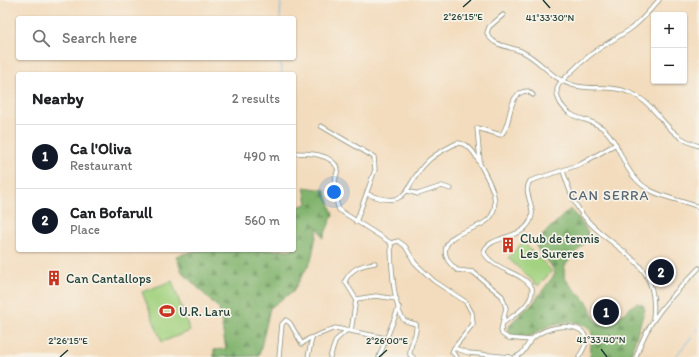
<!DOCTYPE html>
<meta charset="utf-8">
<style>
:root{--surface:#fff;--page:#f6f6f6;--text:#202124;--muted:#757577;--line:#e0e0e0;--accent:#111827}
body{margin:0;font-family:Itim,sans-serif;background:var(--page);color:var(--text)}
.controls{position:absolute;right:12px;top:12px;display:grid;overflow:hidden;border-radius:4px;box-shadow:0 1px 3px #0004}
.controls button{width:36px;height:36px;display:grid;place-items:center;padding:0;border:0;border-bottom:1px solid var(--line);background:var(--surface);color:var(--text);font:20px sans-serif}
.you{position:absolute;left:334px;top:192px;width:14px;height:14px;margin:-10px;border:3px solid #fff;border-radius:50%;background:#1a73e8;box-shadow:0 0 0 6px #1a73e833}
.badge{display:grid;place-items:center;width:26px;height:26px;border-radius:50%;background:var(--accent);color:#fff;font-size:13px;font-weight:700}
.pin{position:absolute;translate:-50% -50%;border:2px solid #fff;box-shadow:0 1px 4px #0006}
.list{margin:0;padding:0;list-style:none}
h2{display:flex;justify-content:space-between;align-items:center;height:52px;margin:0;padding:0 16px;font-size:17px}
h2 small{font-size:13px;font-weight:400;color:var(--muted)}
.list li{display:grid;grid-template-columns:26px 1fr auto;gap:12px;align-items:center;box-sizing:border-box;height:64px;padding:0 16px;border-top:1px solid var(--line)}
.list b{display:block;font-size:15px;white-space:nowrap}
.list p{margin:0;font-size:13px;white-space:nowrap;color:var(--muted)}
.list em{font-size:13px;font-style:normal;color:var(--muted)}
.icon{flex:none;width:22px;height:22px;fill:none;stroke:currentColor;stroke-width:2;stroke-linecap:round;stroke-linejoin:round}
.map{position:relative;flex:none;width:699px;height:357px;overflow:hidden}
.search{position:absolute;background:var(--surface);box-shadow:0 1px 3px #0004;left:16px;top:16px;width:280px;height:44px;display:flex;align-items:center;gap:10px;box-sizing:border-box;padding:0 14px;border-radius:4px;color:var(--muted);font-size:15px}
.panel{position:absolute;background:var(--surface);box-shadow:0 1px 3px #0004;left:16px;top:72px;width:280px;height:180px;border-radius:4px}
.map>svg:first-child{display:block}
</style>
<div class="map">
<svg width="699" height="357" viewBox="0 0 699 357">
<defs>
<pattern id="forest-firs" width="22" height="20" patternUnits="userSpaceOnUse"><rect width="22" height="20" fill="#82b46e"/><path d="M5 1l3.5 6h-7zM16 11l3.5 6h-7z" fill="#6a945b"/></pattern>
</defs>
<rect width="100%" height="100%" fill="#f7f3e8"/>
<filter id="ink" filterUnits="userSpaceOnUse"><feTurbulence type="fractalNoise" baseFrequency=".025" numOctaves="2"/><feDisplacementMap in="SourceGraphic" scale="8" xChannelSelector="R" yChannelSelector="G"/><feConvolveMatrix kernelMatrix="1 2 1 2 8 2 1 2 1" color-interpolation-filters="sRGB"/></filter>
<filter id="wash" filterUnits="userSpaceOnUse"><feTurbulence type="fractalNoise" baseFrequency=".012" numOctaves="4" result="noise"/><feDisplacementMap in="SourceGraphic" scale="16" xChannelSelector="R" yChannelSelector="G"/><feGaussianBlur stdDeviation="0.9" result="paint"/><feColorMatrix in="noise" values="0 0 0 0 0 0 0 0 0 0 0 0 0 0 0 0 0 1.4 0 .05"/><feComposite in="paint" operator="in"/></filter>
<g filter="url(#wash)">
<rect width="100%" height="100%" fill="#f3dcbd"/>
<g fill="#a3d280" stroke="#61885a">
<path d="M523 242 552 271 538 286 508 258Z"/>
<path d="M172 281 190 331 162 342 142 292Z"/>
</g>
<g fill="url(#forest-firs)" stroke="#507851">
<path d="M304 187 325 190 333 215 323 238 318 227 311 261 293 291 270 308 259 356 214 357V350L226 349 219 309 182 272 176 256 199 250H294V208L307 204Z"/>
<path d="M570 209 583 224 590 237 565 265 564 276C570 288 581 294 589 305 591 308 591 313 593 316 604 337 626 309 637 303L643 305 645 309 630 357H590L592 333C589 327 584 324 578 323 567 320 557 323 547 327 535 332 521 347 509 332V327L514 320 534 302 555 274C552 261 537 254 535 242Z"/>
</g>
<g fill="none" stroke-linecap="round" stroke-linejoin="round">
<g stroke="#67b0df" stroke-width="1">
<path d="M280 18 281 0"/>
<path d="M280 58 282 74"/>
<path d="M675 357 699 328"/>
</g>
</g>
</g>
<g filter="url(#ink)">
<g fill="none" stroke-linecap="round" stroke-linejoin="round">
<g stroke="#898c78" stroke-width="5">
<g id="street">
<path d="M659 0C649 11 641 22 629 30 604 46 589 53 568 75 565 78 560 82 558 86 555 93 559 103 564 108 574 121 593 118 606 131 617 142 620 155 627 167 644 197 670 196 699 207"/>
<path d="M503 15 489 27 487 33C493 47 510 46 523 52 543 62 551 80 576 86 594 90 611 85 628 92 659 103 662 135 699 146"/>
<path d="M321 126 374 157 375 170 356 222"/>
<path d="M294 153C308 153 331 153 338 169 333 184 334 195 339 210L391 243 398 241 405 246 415 263 434 281 466 302 472 313 473 324 454 348 469 353 510 357"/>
<path d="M480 161 477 128 501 135C513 124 506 91 528 91L533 95"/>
<path d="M563 171C569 189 574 206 587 220 618 254 660 261 653 318"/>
<path d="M408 191 418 194 442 186 451 189"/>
<path d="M367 194C411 211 403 186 426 163 434 154 447 148 457 143 467 143 474 152 478 160 483 171 492 184 494 196 501 235 454 223 446 247 443 257 450 264 457 270L473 272 502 296 506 308 501 330 502 334 508 338 531 340"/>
<path d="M391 243C391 260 393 307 404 320 407 322 412 323 416 324 418 336 409 343 410 355L413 357"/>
<path d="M356 299 376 296 397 299"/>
<path d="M503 323C514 315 534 304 532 288 523 272 495 271 484 253 485 238 516 238 525 228 543 211 520 195 530 181L581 164 616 144"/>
<path d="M351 331 356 299 345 281C352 268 361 265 375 263"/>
<path d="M454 348 452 352 457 357"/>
<path d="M279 357 282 324 286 320 290 323 302 344 308 339 335 328 386 338"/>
<path d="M308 357 312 338"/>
<path d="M330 357 336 340 347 330"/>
<path d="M379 357 399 307"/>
<path d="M515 357C525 354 525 347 531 340 540 330 558 325 571 327 576 328 582 330 584 334 589 343 583 349 579 357"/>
<path d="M636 357C648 318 672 296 699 268"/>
</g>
</g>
<use href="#street" stroke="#fff" stroke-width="3.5"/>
</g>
</g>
<path fill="none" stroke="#1f3d34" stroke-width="1.5" d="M543 0 550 8M463 7 471 0M601 349 607 357M60 357 68 350M379 357 387 350"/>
<defs>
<g id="building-bare" transform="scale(1.2)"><path d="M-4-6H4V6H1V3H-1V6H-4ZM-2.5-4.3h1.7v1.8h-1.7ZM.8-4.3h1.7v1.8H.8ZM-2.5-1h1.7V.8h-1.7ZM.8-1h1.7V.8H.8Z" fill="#c8321e" stroke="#f7f3e8" stroke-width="2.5" paint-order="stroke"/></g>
<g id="stadium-bare" transform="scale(1.2)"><path d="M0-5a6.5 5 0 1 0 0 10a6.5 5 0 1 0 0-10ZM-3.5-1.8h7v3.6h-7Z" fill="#c8321e" stroke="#f7f3e8" stroke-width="2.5" paint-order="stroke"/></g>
</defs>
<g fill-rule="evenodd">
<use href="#building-bare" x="508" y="245"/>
<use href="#building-bare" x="54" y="278"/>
<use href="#stadium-bare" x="167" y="311"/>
</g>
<g text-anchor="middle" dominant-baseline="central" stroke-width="3.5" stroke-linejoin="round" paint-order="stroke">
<g font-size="13" fill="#1f3d34" stroke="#f7f3e8" text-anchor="start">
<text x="520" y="238">Club de tennis<tspan x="520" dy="15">Les Sureres</tspan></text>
<text x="66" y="278">Can Cantallops</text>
<text x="179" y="311">U.R. Laru</text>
</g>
<g font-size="14" letter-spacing="1" fill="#586773" stroke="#f7f3e8">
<text x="609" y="195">CAN SERRA</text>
</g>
</g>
<g font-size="10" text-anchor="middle" fill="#1f3d34" stroke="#f7f3e8" stroke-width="3.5" stroke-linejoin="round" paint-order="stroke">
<text x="463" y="20">2°26'15"E</text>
<text x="550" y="21">41°33'30"N</text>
<text x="601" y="343">41°33'40"N</text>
<text x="68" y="344">2°26'15"E</text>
<text x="387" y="344">2°26'00"E</text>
</g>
</svg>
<div class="controls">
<button>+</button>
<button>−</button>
</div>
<div class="you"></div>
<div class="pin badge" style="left:606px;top:312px">1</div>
<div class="pin badge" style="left:661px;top:272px">2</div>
<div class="search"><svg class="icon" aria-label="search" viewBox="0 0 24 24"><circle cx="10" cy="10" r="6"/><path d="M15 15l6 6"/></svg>Search here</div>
<section class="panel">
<h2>Nearby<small>2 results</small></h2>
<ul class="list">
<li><span class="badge">1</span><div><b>Ca l'Oliva</b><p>Restaurant</p></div><em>490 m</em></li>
<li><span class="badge">2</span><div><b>Can Bofarull</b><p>Place</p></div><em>560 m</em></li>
</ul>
</section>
</div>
